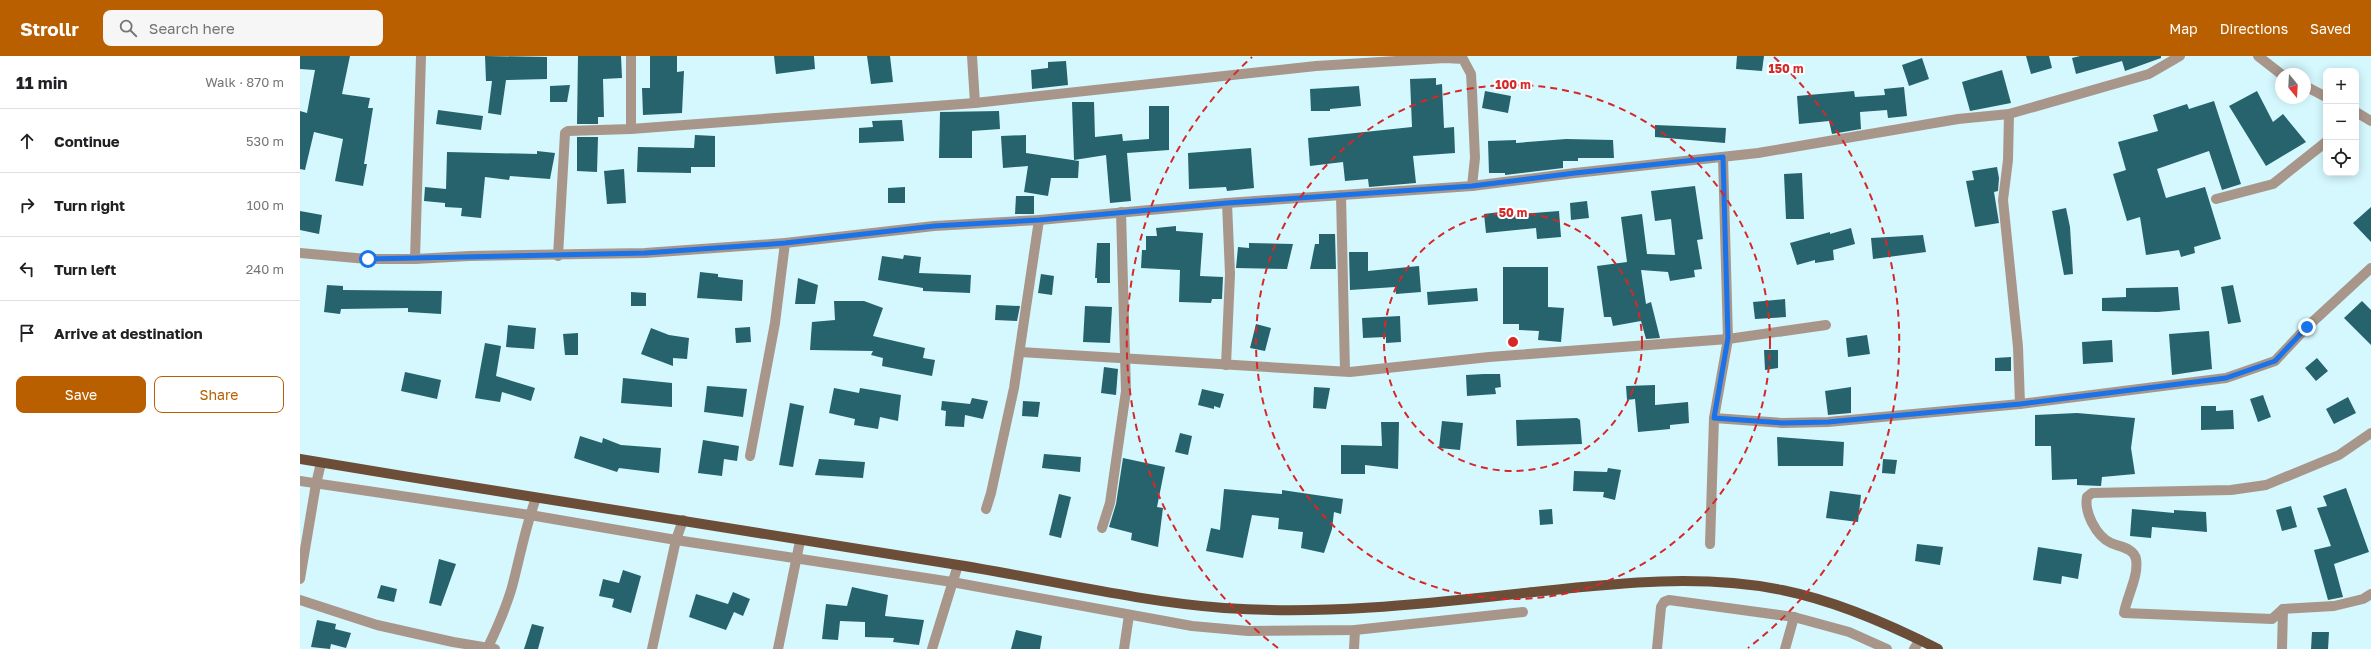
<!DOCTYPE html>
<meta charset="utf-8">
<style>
:root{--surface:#fff;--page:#f6f6f6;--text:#202124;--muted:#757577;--line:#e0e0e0;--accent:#b95f00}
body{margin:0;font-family:"Golos Text",sans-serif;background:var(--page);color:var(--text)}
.controls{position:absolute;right:12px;top:12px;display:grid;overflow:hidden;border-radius:8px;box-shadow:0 2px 10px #0003}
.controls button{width:36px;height:36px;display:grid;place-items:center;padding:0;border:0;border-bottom:1px solid var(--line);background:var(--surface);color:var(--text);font:20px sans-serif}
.compass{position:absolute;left:1975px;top:12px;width:36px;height:36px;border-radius:50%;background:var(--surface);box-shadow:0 2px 10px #0003;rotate:162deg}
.stop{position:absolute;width:12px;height:12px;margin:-9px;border:3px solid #1a73e8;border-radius:50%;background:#fff}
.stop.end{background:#1a73e8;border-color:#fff;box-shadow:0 1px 4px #0008}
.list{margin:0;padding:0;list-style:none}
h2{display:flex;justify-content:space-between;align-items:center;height:52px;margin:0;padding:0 16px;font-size:17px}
h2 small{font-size:13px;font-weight:400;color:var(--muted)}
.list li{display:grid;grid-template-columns:26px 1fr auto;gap:12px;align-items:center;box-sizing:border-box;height:64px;padding:0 16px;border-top:1px solid var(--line)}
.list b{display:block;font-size:15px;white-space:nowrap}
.list em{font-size:13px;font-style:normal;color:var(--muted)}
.actions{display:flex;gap:8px;padding:12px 16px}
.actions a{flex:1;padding:9px 0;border:1px solid var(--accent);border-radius:8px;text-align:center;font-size:14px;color:var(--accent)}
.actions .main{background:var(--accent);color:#fff}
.icon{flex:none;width:22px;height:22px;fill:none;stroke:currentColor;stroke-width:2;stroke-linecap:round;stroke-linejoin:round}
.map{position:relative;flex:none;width:2071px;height:593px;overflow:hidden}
header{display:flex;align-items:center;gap:24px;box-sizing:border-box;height:56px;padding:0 20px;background:var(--accent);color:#fff}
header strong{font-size:19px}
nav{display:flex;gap:22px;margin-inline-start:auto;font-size:14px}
.search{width:280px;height:36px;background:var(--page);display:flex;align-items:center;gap:10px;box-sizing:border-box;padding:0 14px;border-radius:8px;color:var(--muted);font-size:15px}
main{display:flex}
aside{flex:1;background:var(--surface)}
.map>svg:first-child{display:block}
</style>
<header>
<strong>Strollr</strong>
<div class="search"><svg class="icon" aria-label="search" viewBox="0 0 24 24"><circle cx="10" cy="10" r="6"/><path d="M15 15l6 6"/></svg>Search here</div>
<nav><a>Map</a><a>Directions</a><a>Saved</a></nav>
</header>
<main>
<aside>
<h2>11 min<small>Walk · 870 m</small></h2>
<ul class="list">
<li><svg class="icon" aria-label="ahead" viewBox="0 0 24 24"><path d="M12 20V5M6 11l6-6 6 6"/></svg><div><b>Continue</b></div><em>530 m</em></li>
<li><svg class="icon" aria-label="right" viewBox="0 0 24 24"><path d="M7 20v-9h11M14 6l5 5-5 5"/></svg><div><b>Turn right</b></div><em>100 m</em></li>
<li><svg class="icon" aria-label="left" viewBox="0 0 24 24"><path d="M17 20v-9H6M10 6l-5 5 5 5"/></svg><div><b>Turn left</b></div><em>240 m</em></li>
<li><svg class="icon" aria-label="arrive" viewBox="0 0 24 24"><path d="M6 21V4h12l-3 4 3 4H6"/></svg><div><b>Arrive at destination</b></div></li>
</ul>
<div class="actions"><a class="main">Save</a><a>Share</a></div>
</aside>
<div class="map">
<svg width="2071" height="593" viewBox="0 0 2071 593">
<rect width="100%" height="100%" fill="#d4f8fe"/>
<g fill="#26636c">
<path d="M0 0H50L42 38 70 42 68 52H73L64 108H67L63 130 35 125 43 83 14 76 5 114 0 113V55L7 57 15 14 0 13Z"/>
<path d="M185 0 247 1V23L206 24 201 59 188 57 192 25H186Z"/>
<path d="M278 0H321L322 22 303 23 304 61H298V68H277Z"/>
<path d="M350 0H377V16L384 15 382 57 343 59 342 32H350Z"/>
<path d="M474 0H514L515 13 476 18Z"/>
<path d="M567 0H590L593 26 571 28Z"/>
<path d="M1437 0H1464L1462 15 1436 13Z"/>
<path d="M1726 0H1749L1752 12 1731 18Z"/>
<path d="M1780 0H1861V2L1825 15 1822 5 1776 18 1772 2Z"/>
<path d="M1622 2 1629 23 1609 30 1602 9Z"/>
<path d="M766 5 768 29 732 33 731 14 748 12V6Z"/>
<path d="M1702 14 1711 47 1670 55 1662 26Z"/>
<path d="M1136 22V29L1142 28 1144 72 1154 71 1155 97 1113 100 1116 127 1069 131 1068 123 1045 125 1043 106 1010 110 1008 82 1112 71 1110 23Z"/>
<path d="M270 29 267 46H250V30Z"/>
<path d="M1059 30 1061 50 1030 53V55H1011L1010 33Z"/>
<path d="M1604 31 1607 60 1588 62 1587 54 1560 56 1561 73 1532 78 1529 65 1499 68 1497 40 1554 35 1555 41 1585 39 1584 33Z"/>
<path d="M1185 35 1211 40 1208 57 1182 52Z"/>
<path d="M1957 35 1973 66 1983 58 2006 86 1966 110 1929 50Z"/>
<path d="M1914 45 1941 128 1922 134 1909 95 1857 113 1866 142 1905 131 1921 183 1894 191 1895 197 1881 201 1879 194 1846 199 1840 161 1827 165 1813 118 1826 114 1818 86 1858 75 1853 59 1887 48 1889 53Z"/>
<path d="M772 46H794L795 81 822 78 823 85 849 83V50H869V94L827 97 831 145 810 147 806 99 774 104Z"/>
<path d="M138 54 183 60 181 74 136 68Z"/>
<path d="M699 55 700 73 672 75V102H639L640 56Z"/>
<path d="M602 64 604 85 559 87V72L573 71 572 65Z"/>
<path d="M1355 69 1426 72 1425 87 1355 81Z"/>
<path d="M395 79 415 80V111H391V117L337 116 338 91 394 92Z"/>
<path d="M726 79V97L779 105 778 122H751L748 140 724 136 728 110 703 112 701 80Z"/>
<path d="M277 81H298L297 116 277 115Z"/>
<path d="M1266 83 1313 84 1314 102H1278V105H1263V112L1205 119V117H1189L1188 85 1216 84V87Z"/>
<path d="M951 92 954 132 927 135 926 131 889 133 888 97Z"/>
<path d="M237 95 255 97 250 123 210 120 209 124 185 121 181 162 161 160 162 152 145 151V147L124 145 125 131 146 133 147 96 237 98Z"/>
<path d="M1697 111 1699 122 1698 135 1694 136 1699 167 1675 171 1666 125 1674 124 1672 115Z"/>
<path d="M324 113 326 147 307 148 304 115Z"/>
<path d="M1502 117 1504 163H1486L1484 118Z"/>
<path d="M1395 130 1403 183 1397 184 1402 213 1394 214 1395 221 1370 225 1368 216 1341 214 1346 248 1351 246 1360 282 1346 283 1341 265 1313 270 1311 261H1304L1297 210 1327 206 1321 161 1342 158 1347 198 1375 199 1371 163 1355 165 1351 135Z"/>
<path d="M605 131V147H588V132Z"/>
<path d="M716 140H734V158H715Z"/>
<path d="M1287 145 1289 162 1271 164 1270 147Z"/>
<path d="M2071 151V186L2053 167Z"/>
<path d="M1766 152 1770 171 1773 218 1764 219 1752 155Z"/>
<path d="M0 155 22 159 19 178 0 174Z"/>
<path d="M1208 155 1209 159 1259 155 1261 181 1237 183 1236 172 1186 177 1184 158Z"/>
<path d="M876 170V175L903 177 900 220 923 221 922 243H912L911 247 879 246 880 214 841 212 842 194H846V180H857L856 172Z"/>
<path d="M1551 172 1555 188 1533 194 1534 204 1515 207V204L1497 209 1490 187 1530 176V178Z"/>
<path d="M1019 178H1035L1036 213H1010L1015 188H1019Z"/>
<path d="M1623 179 1626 196 1573 203 1571 182Z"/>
<path d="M797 187H810V227H797V222H795Z"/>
<path d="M949 187 993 188 987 213 936 212 938 191 949 192Z"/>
<path d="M1049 196H1068V215L1119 210 1121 236 1096 238 1095 231 1050 234Z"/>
<path d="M604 199 621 201 619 217 671 219 670 237 623 235V232L578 224 582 200 603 203Z"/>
<path d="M1203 211H1248V251L1264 252 1261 286 1238 284 1239 275 1219 274V268H1203Z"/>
<path d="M400 216 418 218V221L443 224 442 245 397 242Z"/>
<path d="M741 218 754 220 752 239 738 237Z"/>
<path d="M498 222 518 229 515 248H495Z"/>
<path d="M27 229 43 230V234L142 235 141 258 108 256V252L41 253 40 258 24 256Z"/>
<path d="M1933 229 1941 266 1928 268 1921 231Z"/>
<path d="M1878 231 1880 254 1858 256 1802 255V242L1826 241V232Z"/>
<path d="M1177 232 1178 245 1128 249 1127 236Z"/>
<path d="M331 236 346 237V250H331Z"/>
<path d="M1485 243 1486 261 1455 263 1453 246Z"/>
<path d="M534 245H564L583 252 573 280 625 292 623 302 635 304 632 320 582 310 583 302 571 299 573 295 510 294 512 266 535 264Z"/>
<path d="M2062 245 2071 254V289L2044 262Z"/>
<path d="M696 249 720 250 717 265 695 264Z"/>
<path d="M785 250 812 251 810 287 783 286Z"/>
<path d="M1100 260 1101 286 1086 287V281L1063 282 1062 262Z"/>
<path d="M956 268 971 272 965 295 950 292Z"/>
<path d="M208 269 236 272 234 293 206 291Z"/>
<path d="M450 271 451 286 436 287 435 272Z"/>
<path d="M351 272 369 279 389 282 387 303 373 302V310L341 298Z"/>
<path d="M1909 275 1912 313 1872 319 1869 278Z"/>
<path d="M278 277V299H265L263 278Z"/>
<path d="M1567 279 1570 298 1548 301 1546 282Z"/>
<path d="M1812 284 1813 306 1783 308 1782 286Z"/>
<path d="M185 287 201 290 196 320 235 332 231 345 202 336 200 346 175 342Z"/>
<path d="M1464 294H1478V312L1465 314Z"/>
<path d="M1711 301V315H1695V302Z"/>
<path d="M2017 302 2028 315 2016 325 2005 312Z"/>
<path d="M804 311 818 313 816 339 801 337Z"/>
<path d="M105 316 141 324 137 343 101 335Z"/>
<path d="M1184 318H1200L1201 331 1195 332 1196 338 1167 340 1166 319Z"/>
<path d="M323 322 372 327V351L321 347Z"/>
<path d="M1355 329V349L1388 346 1389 367 1370 369V373L1338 376 1335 343 1327 344 1326 330Z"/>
<path d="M407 330 447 333 443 361 404 356Z"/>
<path d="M1014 331 1030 332 1026 353 1013 352Z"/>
<path d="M1551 331V357L1528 359 1525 335Z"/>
<path d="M534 332 559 337 560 332 601 339 598 365 580 361 578 373 554 369 555 363 529 357Z"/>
<path d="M902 333 924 338 920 352 914 350V353L898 349Z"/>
<path d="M1963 339 1971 361 1958 366 1950 343Z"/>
<path d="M2048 341 2056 357 2034 368 2026 353Z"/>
<path d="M672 342 688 345 683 363 665 359 664 371 645 370 646 355 641 354 642 345 670 348Z"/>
<path d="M723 345 740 346 738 361 722 360Z"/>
<path d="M490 347 504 350 493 411 479 409Z"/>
<path d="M1901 350H1916V355L1933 354 1934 373 1901 374Z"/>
<path d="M1777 357 1835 362 1831 392 1835 418 1802 421 1801 430 1777 429V423L1752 424 1751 390H1735V359Z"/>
<path d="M1277 362 1280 364 1282 388 1217 390 1216 364Z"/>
<path d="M1142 365 1163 367 1160 394 1139 392Z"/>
<path d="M1081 366H1099L1098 413 1065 409V418H1041V389L1082 390Z"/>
<path d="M880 377 892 380 888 399 875 396Z"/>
<path d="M280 380 302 387 303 382 321 389 361 392 359 417 319 412 317 416 274 402Z"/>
<path d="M1477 381 1544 386 1543 410H1478Z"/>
<path d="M403 384 439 390 437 405 424 403 422 420 398 417Z"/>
<path d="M744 398 781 401 780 416 742 412Z"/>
<path d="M823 402 865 411 857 451 863 452 858 491 831 484 832 477 809 471 816 448Z"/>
<path d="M519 403 565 406 563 422 515 419Z"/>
<path d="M1583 403 1597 404 1595 418 1582 417Z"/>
<path d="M1308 412 1321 414 1315 444 1303 441 1304 436 1273 435 1274 415 1307 416Z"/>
<path d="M2046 432 2069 496 2034 508 2043 541 2028 544 2014 494 2031 490 2017 452 2027 450 2023 440Z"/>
<path d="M924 433 982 438V434L1043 443 1041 458 1034 456 1032 473 1024 497 1001 492 1003 476 978 473 979 462 952 459 943 502 906 495 911 472 920 474Z"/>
<path d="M1530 435 1561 439 1558 466 1526 462Z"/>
<path d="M759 438 771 441 761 482 749 479Z"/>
<path d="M1991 450 1997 471 1982 475 1976 454Z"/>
<path d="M1252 453 1253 468 1240 469 1239 454Z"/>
<path d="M1832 453 1874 457V454L1906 456 1907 476 1852 471 1851 482 1830 480Z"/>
<path d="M1617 488 1643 491 1640 509 1615 505Z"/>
<path d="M1738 491 1782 498 1778 523 1762 520 1761 528 1733 524Z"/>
<path d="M139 503 156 508 141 550 129 547Z"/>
<path d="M323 514 341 520 331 557 312 551 314 543 299 540 303 523 319 527Z"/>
<path d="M81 529 97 533 94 546 77 542Z"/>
<path d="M552 531 588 539 585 560 624 564 619 589 593 586 594 582 565 581V566L540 565 538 584 522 583 526 548 547 550Z"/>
<path d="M433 536 450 543 443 560 434 556 426 574 389 561 396 538 428 548Z"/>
<path d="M17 564 36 568 35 573 51 577 46 592 31 588 30 593 11 591Z"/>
<path d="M232 568 244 571 238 593H224Z"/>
<path d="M716 574 742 580 740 593H711Z"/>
<path d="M2012 576H2029L2028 593H2011Z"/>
</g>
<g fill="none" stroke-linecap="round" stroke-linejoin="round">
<g stroke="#a9968a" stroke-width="10">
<path d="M672 0 675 47"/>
<path d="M1958 0 1981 18"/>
<path d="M2005 30 2026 41"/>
<path d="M2056 56 2071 65"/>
<path d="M1709 58 1708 104 1703 144 1718 291 1720 348"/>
<path d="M331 73V0"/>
<path d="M1041 139 1045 315"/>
<path d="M1916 143 1973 128 2026 86"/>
<path d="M0 197 67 203H115L169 200 345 197 485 187 634 170 739 164 927 147 1172 130 1275 117 1458 97 1658 63 1709 58 1849 18 1880 0"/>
<path d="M258 200 265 77 268 75 331 73 675 47 1016 10 1145 2 1163 3 1171 18 1172 35 1175 102 1172 130"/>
<path d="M115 203 121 0"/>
<path d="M720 296 1050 316 1189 301 1428 283 1526 269"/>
<path d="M926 309 930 218 927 147"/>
<path d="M1414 362 1482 367 1528 366 1720 348 1926 322 1975 305 2007 271 2071 212"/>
<path d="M2071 377 2039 399 1966 429 1931 434 1792 437 1787 441C1784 456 1796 480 1811 487 1820 491 1834 492 1836 503 1839 520 1827 540 1824 557L1972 563 1983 553 2034 550 2063 543 2071 538"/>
<path d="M450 400 475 267 485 187"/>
<path d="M0 425 230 459 376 484 652 526 892 570 948 575 1055 574 1223 556"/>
<path d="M686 453 691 437 714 332 739 164"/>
<path d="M802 472 810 447 826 335 821 156"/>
<path d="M1410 488 1414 362 1428 283 1423 101"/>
<path d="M0 523 16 428 21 407"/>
<path d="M0 544 77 569 153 586 195 593"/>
<path d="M188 591C197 572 206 552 212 531 220 501 225 472 236 442"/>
<path d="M352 593 376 484 383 464"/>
<path d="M478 593 500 485"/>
<path d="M632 593 658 509"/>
<path d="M824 593 829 559"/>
<path d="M1054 593 1055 574"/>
<path d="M1357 593 1361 551 1364 546 1369 544 1494 561 1549 576 1587 593"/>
<path d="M1485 593 1494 561"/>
<path d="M1614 593 1620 584"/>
<path d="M1982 593 1983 553"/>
</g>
<path stroke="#6c4d37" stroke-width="10" d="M0 403C217 439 434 474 652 508 742 522 833 545 924 552 1027 559 1123 548 1224 537 1309 528 1397 517 1482 534 1536 545 1589 568 1638 593"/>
</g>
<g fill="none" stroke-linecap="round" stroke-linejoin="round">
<path stroke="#1a73e8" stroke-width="5" d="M68 203 345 197 485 187 634 170 739 164 927 147 1172 130 1275 117 1423 101 1428 282 1414 362 1482 367 1528 366 1720 348 1926 322 1975 305 2007 271"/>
</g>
<g fill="none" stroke="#d62828" stroke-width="2" stroke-dasharray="7 5">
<circle cx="1213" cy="286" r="129"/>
<circle cx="1213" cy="286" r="257"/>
<path d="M978 592A386 386 0 0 1 952 1M1474 1A386 386 0 0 1 1448 592"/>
</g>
<circle cx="1213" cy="286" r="6" fill="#d62828" stroke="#fff" stroke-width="2"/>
<g font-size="12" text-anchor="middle" font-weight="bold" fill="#d62828" stroke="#fff" stroke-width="4" stroke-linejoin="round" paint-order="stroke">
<text x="1486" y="17">150 m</text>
<text x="1213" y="33">100 m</text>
<text x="1213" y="161">50 m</text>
</g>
</svg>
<div class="controls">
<button>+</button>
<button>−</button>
<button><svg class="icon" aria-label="locate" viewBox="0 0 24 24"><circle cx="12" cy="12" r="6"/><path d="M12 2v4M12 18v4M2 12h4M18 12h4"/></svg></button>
</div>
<svg class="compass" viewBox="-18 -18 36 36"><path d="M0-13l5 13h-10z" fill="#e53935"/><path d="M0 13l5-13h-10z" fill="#757577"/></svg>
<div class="stop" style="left:68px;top:203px"></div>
<div class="stop end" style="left:2007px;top:271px"></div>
</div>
</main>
